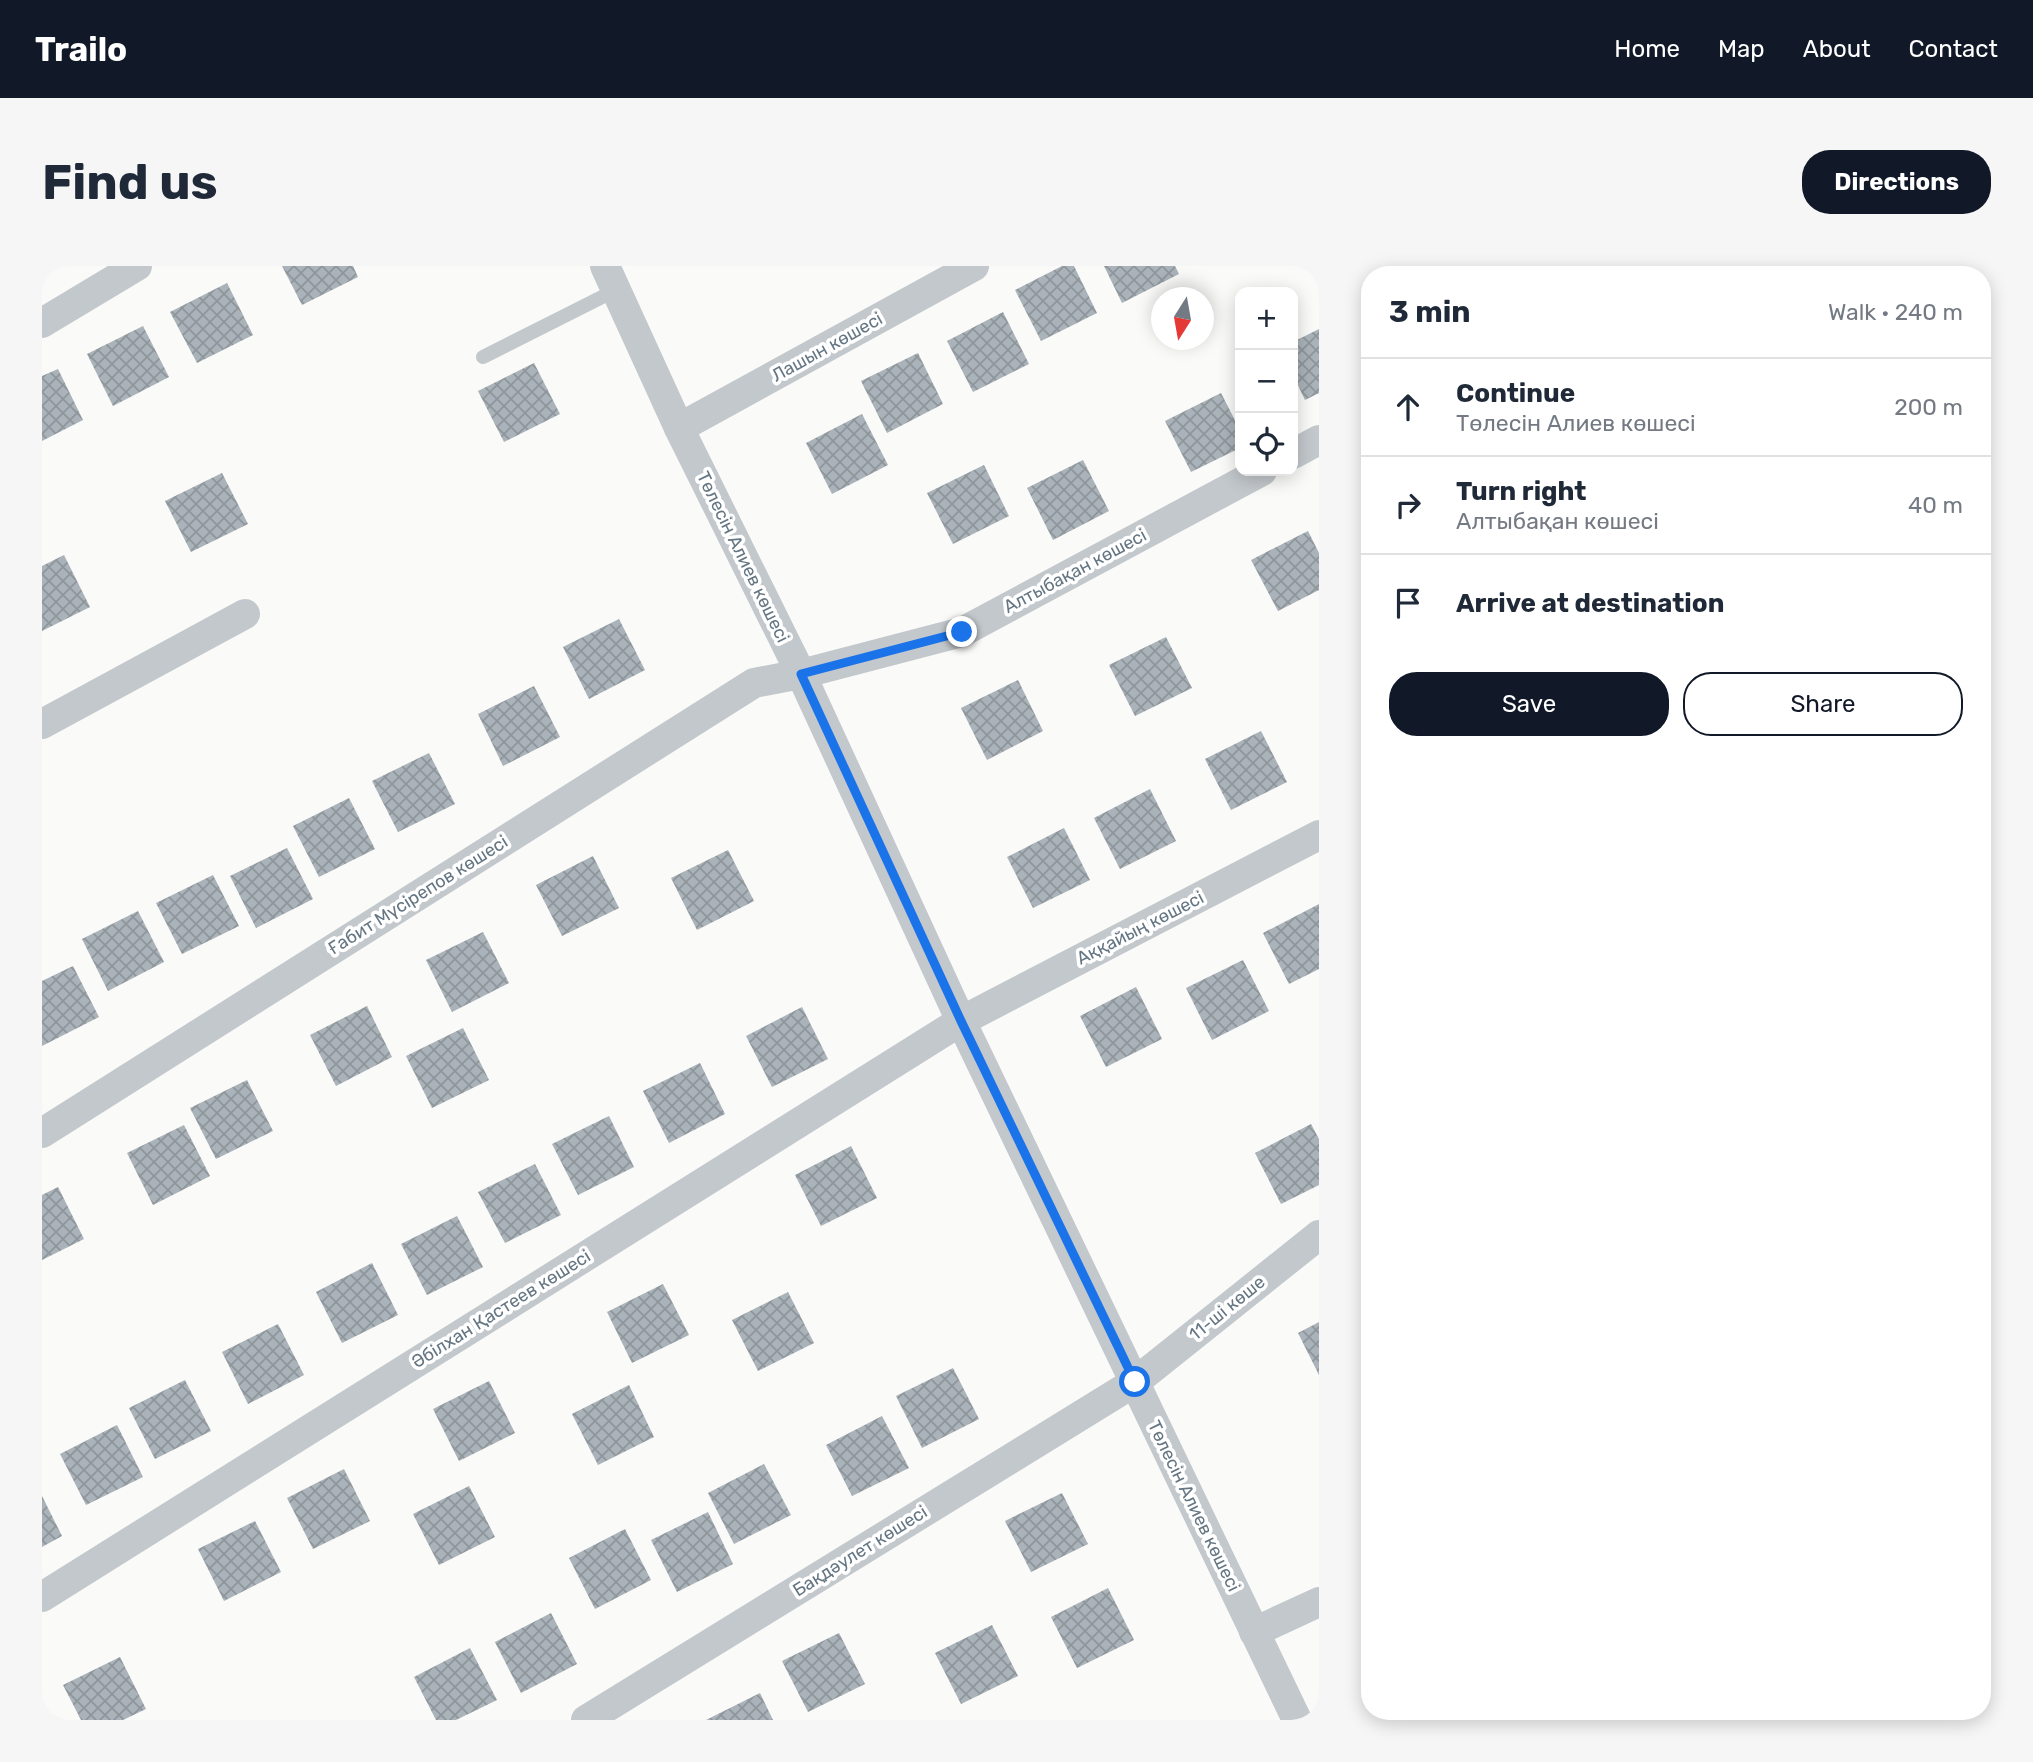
<!DOCTYPE html>
<meta charset="utf-8">
<style>
:root{--surface:#fff;--page:#f6f6f7;--text:#1f2937;--muted:#747a83;--line:#e0e1e3;--accent:#111827}
body{margin:0;font-family:Rubik,sans-serif;background:var(--page);color:var(--text)}
.controls{position:absolute;right:21px;top:21px;display:grid;overflow:hidden;border-radius:14px;box-shadow:0 4px 18px #0003}
.controls button{width:63px;height:63px;display:grid;place-items:center;padding:0;border:0;border-bottom:2px solid var(--line);background:var(--surface);color:var(--text);font:35px sans-serif}
.compass{position:absolute;left:1109px;top:21px;width:63px;height:63px;border-radius:50%;background:var(--surface);box-shadow:0 4px 18px #0003;rotate:191deg}
.stop{position:absolute;width:21px;height:21px;margin:-16px;border:5px solid #1a73e8;border-radius:50%;background:#fff}
.stop.end{background:#1a73e8;border-color:#fff;box-shadow:0 2px 7px #0008}
.list{margin:0;padding:0;list-style:none}
h2{display:flex;justify-content:space-between;align-items:center;height:91px;margin:0;padding:0 28px;font-size:30px}
h2 small{font-size:23px;font-weight:400;color:var(--muted)}
.list li{display:grid;grid-template-columns:46px 1fr auto;gap:21px;align-items:center;box-sizing:border-box;height:98px;padding:0 28px;border-top:2px solid var(--line)}
.list b{display:block;font-size:26px;white-space:nowrap}
.list p{margin:0;font-size:23px;white-space:nowrap;color:var(--muted)}
.list em{font-size:23px;font-style:normal;color:var(--muted)}
.actions{display:flex;gap:14px;padding:21px 28px}
.actions a{flex:1;padding:16px 0;border:2px solid var(--accent);border-radius:28px;text-align:center;font-size:24px;color:var(--accent)}
.actions .main{background:var(--accent);color:#fff}
.icon{flex:none;width:38px;height:38px;fill:none;stroke:currentColor;stroke-width:2;stroke-linecap:round;stroke-linejoin:round}
.map{position:relative;flex:none;width:1277px;height:1454px;overflow:hidden;border-radius:28px}
header{display:flex;align-items:center;gap:42px;box-sizing:border-box;height:98px;padding:0 35px;background:var(--accent);color:#fff}
header strong{font-size:33px}
nav{display:flex;gap:38px;margin-inline-start:auto;font-size:24px}
.intro{display:flex;align-items:center;justify-content:space-between;box-sizing:border-box;height:168px;padding:0 42px}
h1{margin:0;font-size:49px}
.button{padding:18px 32px;border-radius:28px;background:var(--accent);color:#fff;font-size:24px;font-weight:700}
main{display:flex;gap:42px;padding:0 42px}
aside{flex:1;background:var(--surface);border-radius:28px;box-shadow:0 4px 18px #0003}
.map>svg:first-child{display:block}
</style>
<header>
<strong>Trailo</strong>
<nav><a>Home</a><a>Map</a><a>About</a><a>Contact</a></nav>
</header>
<div class="intro"><h1>Find us</h1><a class="button">Directions</a></div>
<main>
<div class="map">
<svg width="1277" height="1454" viewBox="0 0 1277 1454">
<defs>
<pattern id="building-cross-hatch" width="8" height="8" patternUnits="userSpaceOnUse" patternTransform="scale(1.75)"><rect width="8" height="8" fill="#aab3b9"/><path d="M0 0l8 8M0 8l8-8" fill="none" stroke="#8e969c"/></pattern>
</defs>
<rect width="100%" height="100%" fill="#fafaf8"/>
<g fill="url(#building-cross-hatch)">
<path d="M240 0H311L316 11 260 39Z"/>
<path d="M1020 0H1032L1055 47 999 75 973 24Z"/>
<path d="M1062 0H1133L1137 8 1080 37Z"/>
<path d="M185 17 211 69 155 97 128 46Z"/>
<path d="M961 46 987 98 931 126 905 75Z"/>
<path d="M101 60 127 111 71 140 45 88Z"/>
<path d="M1277 63V127L1263 134 1251 109V76Z"/>
<path d="M876 87 901 138 845 167 819 115Z"/>
<path d="M492 97 518 148 462 176 436 125Z"/>
<path d="M16 103 41 154 0 175V110Z"/>
<path d="M1179 127 1198 164V182L1149 206 1123 155Z"/>
<path d="M820 148 846 199 790 228 764 177Z"/>
<path d="M1041 194 1067 245 1011 274 985 222Z"/>
<path d="M942 199 967 250 911 278 885 227Z"/>
<path d="M180 207 206 258 149 286 123 235Z"/>
<path d="M1266 265 1277 287V324L1236 345 1209 294Z"/>
<path d="M22 289 48 341 0 365V300Z"/>
<path d="M577 353 603 404 547 433 521 381Z"/>
<path d="M1124 371 1150 422 1093 450 1067 399Z"/>
<path d="M976 414 1001 465 945 494 919 442Z"/>
<path d="M492 420 518 471 461 500 436 448Z"/>
<path d="M1219 465 1245 516 1189 544 1163 493Z"/>
<path d="M387 487 413 538 356 566 330 515Z"/>
<path d="M1108 523 1134 575 1078 603 1052 552Z"/>
<path d="M307 532 333 583 277 611 251 560Z"/>
<path d="M1022 562 1048 614 991 642 965 591Z"/>
<path d="M245 582 271 633 214 662 188 610Z"/>
<path d="M686 584 712 635 655 664 629 612Z"/>
<path d="M551 590 577 642 520 670 494 619Z"/>
<path d="M171 609 197 660 140 688 114 637Z"/>
<path d="M1277 638V703L1247 718 1221 667Z"/>
<path d="M96 645 122 696 66 725 40 673Z"/>
<path d="M441 666 467 717 410 746 384 694Z"/>
<path d="M1201 694 1227 745 1170 774 1144 722Z"/>
<path d="M31 700 57 751 0 780V715Z"/>
<path d="M1094 721 1120 773 1064 801 1038 750Z"/>
<path d="M325 740 350 791 294 820 268 769Z"/>
<path d="M760 741 786 793 730 821 704 770Z"/>
<path d="M421 762 447 814 390 842 364 790Z"/>
<path d="M658 797 683 848 627 877 601 825Z"/>
<path d="M205 814 231 865 174 893 148 842Z"/>
<path d="M567 850 592 901 536 929 510 878Z"/>
<path d="M1269 858 1277 873V919L1239 938 1213 887Z"/>
<path d="M142 859 168 910 111 939 85 887Z"/>
<path d="M809 880 835 932 779 960 753 909Z"/>
<path d="M493 898 519 949 463 977 436 926Z"/>
<path d="M16 921 42 973 0 994V929Z"/>
<path d="M415 950 441 1001 385 1029 359 978Z"/>
<path d="M330 997 356 1049 300 1077 274 1026Z"/>
<path d="M621 1018 647 1069 590 1097 565 1046Z"/>
<path d="M746 1026 772 1077 716 1105 690 1054Z"/>
<path d="M1277 1056V1109L1256 1067Z"/>
<path d="M236 1058 262 1109 206 1138 180 1086Z"/>
<path d="M911 1102 937 1153 880 1182 854 1130Z"/>
<path d="M143 1114 169 1165 113 1193 87 1142Z"/>
<path d="M447 1115 473 1167 417 1195 391 1143Z"/>
<path d="M587 1119 612 1171 556 1199 530 1148Z"/>
<path d="M840 1150 867 1202 810 1230 784 1179Z"/>
<path d="M75 1159 101 1211 44 1239 18 1188Z"/>
<path d="M722 1198 749 1249 692 1278 666 1227Z"/>
<path d="M302 1203 328 1255 271 1283 245 1232Z"/>
<path d="M427 1220 453 1271 397 1299 371 1248Z"/>
<path d="M1020 1227 1046 1278 989 1306 963 1255Z"/>
<path d="M0 1230 20 1270 0 1281Z"/>
<path d="M666 1246 691 1298 635 1326 609 1274Z"/>
<path d="M213 1255 239 1306 182 1335 156 1283Z"/>
<path d="M583 1263 609 1314 553 1343 527 1292Z"/>
<path d="M1066 1322 1092 1374 1035 1402 1009 1351Z"/>
<path d="M509 1347 535 1398 479 1427 453 1376Z"/>
<path d="M950 1359 976 1410 919 1438 893 1387Z"/>
<path d="M797 1367 823 1418 766 1446 740 1395Z"/>
<path d="M428 1382 455 1434 414 1454H394L372 1411Z"/>
<path d="M78 1391 104 1443 81 1454H39L21 1419Z"/>
<path d="M718 1427 731 1454H664Z"/>
</g>
<g fill="none" stroke-linecap="round" stroke-linejoin="round">
<path stroke="#c3c8cc" stroke-width="14" d="M441 91 574 24"/>
<g stroke="#c3c8cc" stroke-width="30">
<path d="M563 0 637 162 759 408 919 755 1255 1454"/>
<path d="M0 57 95 0"/>
<path d="M637 162 932 0"/>
<path d="M1251 188 1277 174"/>
<path d="M0 458 203 348"/>
<path d="M0 867 712 417 759 408 920 366 1220 205"/>
<path d="M0 1331 919 755 1277 569"/>
<path d="M1212 1366 1277 1336"/>
<path d="M544 1454 1093 1116 1277 969"/>
</g>
</g>
<g fill="none" stroke-linecap="round" stroke-linejoin="round">
<path stroke="#1a73e8" stroke-width="9" d="M920 366 759 408 919 755 1093 1116"/>
</g>
<g text-anchor="middle" dominant-baseline="central" stroke-width="7" stroke-linejoin="round" paint-order="stroke">
<g font-size="18" fill="#657683" stroke="#fff">
<text transform="translate(785 81) rotate(-29)">Лашын көшесі</text>
<text transform="translate(701 291) rotate(64)">Төлесін Алиев көшесі</text>
<text transform="translate(1033 305) rotate(-28)">Алтыбақан көшесі</text>
<text transform="translate(376 629) rotate(-32)">Ғабит Мүсірепов көшесi</text>
<text transform="translate(1098 662) rotate(-27)">Аққайың көшесі</text>
<text transform="translate(1185 1042) rotate(-39)">11-ші көше</text>
<text transform="translate(459 1043) rotate(-32)">Әбілхан Қастеев көшесi</text>
<text transform="translate(1152 1240) rotate(64)">Төлесін Алиев көшесі</text>
<text transform="translate(818 1285) rotate(-32)">Бақдәулет көшесi</text>
</g>
</g>
</svg>
<div class="controls">
<button>+</button>
<button>−</button>
<button><svg class="icon" aria-label="locate" viewBox="0 0 24 24"><circle cx="12" cy="12" r="6"/><path d="M12 2v4M12 18v4M2 12h4M18 12h4"/></svg></button>
</div>
<svg class="compass" viewBox="-18 -18 36 36"><path d="M0-13l5 13h-10z" fill="#e53935"/><path d="M0 13l5-13h-10z" fill="#747a83"/></svg>
<div class="stop" style="left:1093px;top:1116px"></div>
<div class="stop end" style="left:920px;top:366px"></div>
</div>
<aside>
<h2>3 min<small>Walk · 240 m</small></h2>
<ul class="list">
<li><svg class="icon" aria-label="ahead" viewBox="0 0 24 24"><path d="M12 20V5M6 11l6-6 6 6"/></svg><div><b>Continue</b><p>Төлесін Алиев көшесі</p></div><em>200 m</em></li>
<li><svg class="icon" aria-label="right" viewBox="0 0 24 24"><path d="M7 20v-9h11M14 6l5 5-5 5"/></svg><div><b>Turn right</b><p>Алтыбақан көшесі</p></div><em>40 m</em></li>
<li><svg class="icon" aria-label="arrive" viewBox="0 0 24 24"><path d="M6 21V4h12l-3 4 3 4H6"/></svg><div><b>Arrive at destination</b></div></li>
</ul>
<div class="actions"><a class="main">Save</a><a>Share</a></div>
</aside>
</main>
